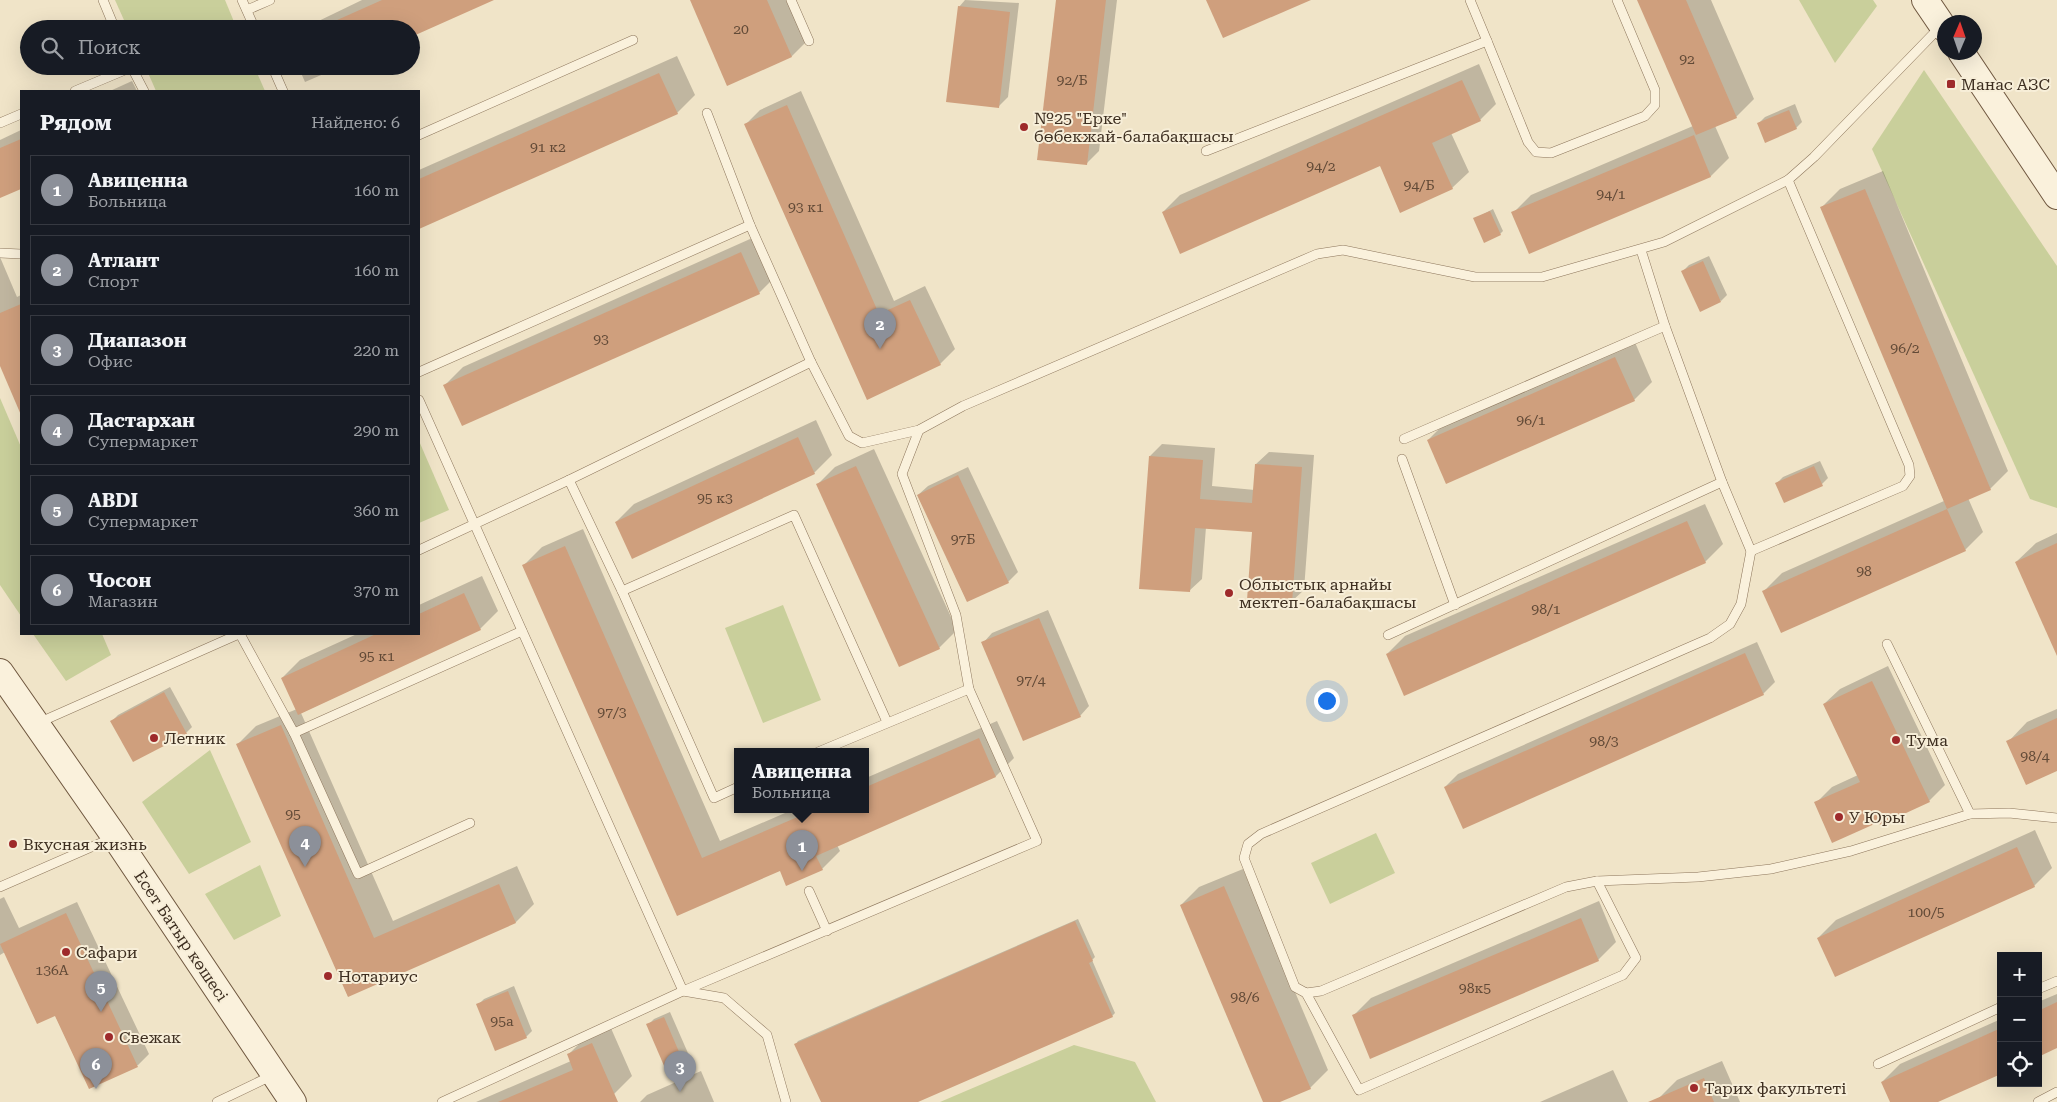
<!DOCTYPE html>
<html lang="ru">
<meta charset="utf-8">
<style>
:root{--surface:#171b24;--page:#242831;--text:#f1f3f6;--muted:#9ea1a6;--line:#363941;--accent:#8c9099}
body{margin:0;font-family:"Roboto Serif",serif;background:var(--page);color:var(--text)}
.controls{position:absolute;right:15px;bottom:15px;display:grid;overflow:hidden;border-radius:0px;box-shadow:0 5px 20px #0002}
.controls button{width:45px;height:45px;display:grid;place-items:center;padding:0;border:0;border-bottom:1px solid var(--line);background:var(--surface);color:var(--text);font:25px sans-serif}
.compass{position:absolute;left:1937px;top:15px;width:45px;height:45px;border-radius:50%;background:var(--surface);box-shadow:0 5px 20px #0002;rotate:2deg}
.you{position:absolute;left:1326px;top:700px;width:18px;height:18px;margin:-12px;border:4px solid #fff;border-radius:50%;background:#1a73e8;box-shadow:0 0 0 8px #1a73e833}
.badge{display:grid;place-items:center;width:32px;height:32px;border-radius:50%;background:var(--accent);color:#fff;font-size:16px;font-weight:700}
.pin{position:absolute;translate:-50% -41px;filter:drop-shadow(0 1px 2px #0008)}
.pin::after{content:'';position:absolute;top:26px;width:18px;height:15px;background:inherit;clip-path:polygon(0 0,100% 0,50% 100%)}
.popup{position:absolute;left:734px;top:748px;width:135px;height:65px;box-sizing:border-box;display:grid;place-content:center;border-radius:0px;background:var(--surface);filter:drop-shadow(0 1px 4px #0005);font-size:16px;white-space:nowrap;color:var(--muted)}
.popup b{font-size:19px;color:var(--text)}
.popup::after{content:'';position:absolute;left:50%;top:100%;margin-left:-10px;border:10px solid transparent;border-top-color:var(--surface)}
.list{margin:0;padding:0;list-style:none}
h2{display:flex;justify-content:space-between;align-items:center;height:65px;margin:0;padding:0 20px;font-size:21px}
h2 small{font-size:16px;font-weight:400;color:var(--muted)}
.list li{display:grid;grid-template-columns:32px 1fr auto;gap:15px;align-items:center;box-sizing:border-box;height:70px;margin:0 10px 10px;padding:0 10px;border:1px solid var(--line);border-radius:0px}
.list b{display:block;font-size:19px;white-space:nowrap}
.list p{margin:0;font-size:16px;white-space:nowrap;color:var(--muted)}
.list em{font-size:16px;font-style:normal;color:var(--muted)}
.icon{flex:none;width:28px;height:28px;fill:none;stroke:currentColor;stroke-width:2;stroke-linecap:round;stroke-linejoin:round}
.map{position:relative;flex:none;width:2057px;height:1102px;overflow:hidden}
.search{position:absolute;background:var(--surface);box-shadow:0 5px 20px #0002;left:20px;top:20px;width:400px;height:55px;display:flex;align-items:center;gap:12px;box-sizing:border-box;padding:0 18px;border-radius:28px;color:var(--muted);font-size:19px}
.panel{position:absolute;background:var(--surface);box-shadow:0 5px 20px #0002;left:20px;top:90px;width:400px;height:545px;border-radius:0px}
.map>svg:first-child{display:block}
</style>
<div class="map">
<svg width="2057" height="1102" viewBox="0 0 2057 1102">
<rect width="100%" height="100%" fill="#f0e4c8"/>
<g fill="#c9cf9b">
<path d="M115 0H225L237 29H128Z"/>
<path d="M1799 0H1873L1877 6 1835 63Z"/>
<path d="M145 66H254L265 91H156Z"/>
<path d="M1924 70 2057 266V508L2030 499 1872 149Z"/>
<path d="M0 398 21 447V616L0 585Z"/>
<path d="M419 441 449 510 419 523Z"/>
<path d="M783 605 821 700 763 723 725 628Z"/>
<path d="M33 634H102L111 655 66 681Z"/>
<path d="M210 750 251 842 189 874 142 802Z"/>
<path d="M1376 833 1395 873 1330 904 1311 863Z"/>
<path d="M260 865 281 916 234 940 205 894Z"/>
<path d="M1074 1045 1135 1062 1156 1102H940Z"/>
</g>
<g fill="#0003">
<path d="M362 0H491L411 29H302Z"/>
<path d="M691 0H793L810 38 792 56 728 84Z"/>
<path d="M965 0 1019 3 1008 97 998 107 959 7Z"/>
<path d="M1057 0H1117L1099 151 1086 164Z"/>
<path d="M1639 0H1711L1754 99 1736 117 1715 126 1729 158 1711 176 1530 252 1513 213 1531 195 1693 126Z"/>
<path d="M677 56 695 95 677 113 419 228V170Z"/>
<path d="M1479 64 1496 104 1480 120 1451 133 1469 172 1452 188 1380 164 1163 212 1180 195Z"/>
<path d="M298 66H342L305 82Z"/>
<path d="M132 81 137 91H110Z"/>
<path d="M801 91 894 301 925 286 955 349 940 364 867 398 746 124 760 110Z"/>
<path d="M1795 104 1802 122 1796 128 1759 123 1765 117Z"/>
<path d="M21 130V187L0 197V140Z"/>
<path d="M1883 171 2008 471 1990 489 1968 498 1983 532 1965 550 1764 591 1782 573 1944 501 1822 207 1840 189Z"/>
<path d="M1493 209 1503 231 1500 234 1474 219Z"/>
<path d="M759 235 777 275 759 293 445 385 463 367Z"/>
<path d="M1709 256 1727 295 1721 301 1683 271 1689 265Z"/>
<path d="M0 257 17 297 21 295V412L0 363Z"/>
<path d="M1634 340 1652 382 1634 400 1428 440 1446 422Z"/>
<path d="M816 420 832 455 814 473 616 522 634 504Z"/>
<path d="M1162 444 1215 448 1212 486 1255 490 1256 464 1269 452 1314 455 1304 590 1291 602 1254 531 1206 527 1202 579 1189 591 1150 456Z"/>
<path d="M874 449 957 630 939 648 817 485 835 467Z"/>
<path d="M1820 461 1828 478 1822 484 1777 483 1783 477Z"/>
<path d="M968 467 1018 572 1008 582 967 601 918 495 928 486Z"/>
<path d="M1705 504 1723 544 1705 562 1387 654 1405 636Z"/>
<path d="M583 529 720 841 792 810H866V778L997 721 1014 758 996 776 837 845 840 851 822 869H780L677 914 524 565 542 547Z"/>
<path d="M2057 533V653L2016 562 2036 543Z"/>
<path d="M482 576 498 611 480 629 301 713 393 921 517 866 534 904 516 922 348 996 238 744 256 726 297 709 282 678 300 660 357 634H419V605Z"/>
<path d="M1048 610 1089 706 1080 716 983 643 992 633Z"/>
<path d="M1757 642 1775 682 1763 694 1445 787 1458 774Z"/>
<path d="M1888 666 1945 785 1929 801 1879 821 1816 803 1832 787 1858 775 1824 704 1840 689Z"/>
<path d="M170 687 192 727 186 733 112 721 118 715Z"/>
<path d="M2057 709V770L2008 742 2027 722Z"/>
<path d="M2035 830 2052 868 2034 886 1818 938 1836 920Z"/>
<path d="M1243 869 1328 1070 1310 1088 1276 1102H1264L1181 905 1199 887Z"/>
<path d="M4 897 19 928 77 902 149 1054 138 1065 90 1088 55 1015 5 952 0 955V899Z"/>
<path d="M1599 901 1616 942 1598 960 1353 1016 1371 998Z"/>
<path d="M1078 919 1095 957 1092 960 1115 1013 1112 1016 915 1102H822L796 1044 798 1041Z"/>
<path d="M514 986 532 1031 526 1037 478 1005 484 999Z"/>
<path d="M2057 994V1047L2038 1056V1002Z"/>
<path d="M670 1012 691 1060 685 1067 648 1025 654 1019Z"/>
<path d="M2001 1019V1072L1935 1102H1891L1882 1082 1900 1064Z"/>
<path d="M610 1026 632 1076 614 1094 597 1102H476L571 1061 568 1055 586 1037Z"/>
<path d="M1722 1061 1740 1102H1660L1659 1098 1677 1080Z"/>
<path d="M1613 1070 1628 1102H1540Z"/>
<path d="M701 1071 714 1102H640L647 1095Z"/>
</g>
<g fill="#cf9f7d">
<path d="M382 0H494L411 37V29H317Z"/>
<path d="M690 0H767L792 57 727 86Z"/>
<path d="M1056 0H1106L1087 165 1037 160Z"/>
<path d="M1206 0H1311L1223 38Z"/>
<path d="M1637 0H1686L1737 118 1696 135Z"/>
<path d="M958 6 1010 12 999 108 946 102Z"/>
<path d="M659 73 678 114 419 229V179Z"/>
<path d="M1462 80 1481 121 1432 143 1453 189 1400 213 1380 166 1180 254 1162 212Z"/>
<path d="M787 105 879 314 910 300 941 365 867 400 744 124Z"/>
<path d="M1789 110 1797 129 1765 143 1757 123Z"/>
<path d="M1694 135 1711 177 1529 254 1511 212Z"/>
<path d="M21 139V189L0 198V148Z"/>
<path d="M1865 189 1991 490 1947 509 1820 207Z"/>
<path d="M1490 211 1501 235 1484 243 1473 218Z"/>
<path d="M741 252 760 294 462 426 443 385Z"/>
<path d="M1703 261 1721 302 1700 312 1681 271Z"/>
<path d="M21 304V415L0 366V313Z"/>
<path d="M1615 357 1635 401 1446 484 1427 440Z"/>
<path d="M798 437 815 474 632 559 615 522Z"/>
<path d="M1149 456 1203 460 1200 499 1252 503 1255 464 1302 467 1292 603 1247 600 1252 532 1195 528 1190 592 1139 589Z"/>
<path d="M856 466 940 649 899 667 816 484Z"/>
<path d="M1814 466 1823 486 1784 503 1775 483Z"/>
<path d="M958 475 1009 583 967 602 917 495Z"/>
<path d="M1947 509 1966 551 1781 633 1762 591Z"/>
<path d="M1687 521 1706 563 1404 696 1386 654Z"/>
<path d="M2057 543V656L2015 562Z"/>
<path d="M565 546 702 858 814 810H866V787L979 738 996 777 816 856 823 870 786 886 780 871 677 916 522 565Z"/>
<path d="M464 593 481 630 298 715 281 678 376 634H419V614Z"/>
<path d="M1039 618 1081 717 1023 741 981 642Z"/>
<path d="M1745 653 1764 695 1463 829 1444 787Z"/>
<path d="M1872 681 1930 802 1880 825 1879 822 1832 843 1814 802 1860 782 1823 704Z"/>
<path d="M164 692 187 734 133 762 110 721Z"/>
<path d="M2057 718V771L2026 785 2006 741Z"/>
<path d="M281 725 374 938 499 884 516 923 348 997 236 744Z"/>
<path d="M2017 847 2035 887 1835 977 1817 938Z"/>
<path d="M1224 886 1311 1089 1280 1102H1263L1180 905Z"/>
<path d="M66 913 138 1067 89 1089 55 1016 37 1024 0 944Z"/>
<path d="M1581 918 1599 961 1370 1059 1352 1015Z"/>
<path d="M1075 921 1093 961 1089 963 1113 1017 918 1102H821L794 1044Z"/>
<path d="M508 991 527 1038 495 1051 476 1004Z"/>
<path d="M2057 1002V1048L2038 1057V1011Z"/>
<path d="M664 1017 686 1068 668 1075 646 1024Z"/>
<path d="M2001 1028V1074L1938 1102H1890L1881 1082Z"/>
<path d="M592 1043 618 1102H498L573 1070 567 1054Z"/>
<path d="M1704 1078 1714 1102H1648Z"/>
</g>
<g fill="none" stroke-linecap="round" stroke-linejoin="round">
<g stroke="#8d765c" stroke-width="10">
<g id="lane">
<path d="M103 0 115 29"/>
<path d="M242 0 255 29"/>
<path d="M791 0 809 41"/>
<path d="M247 10 270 0"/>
<path d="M1487 41 1528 142 1536 152 1551 153 1645 116 1655 105V90L1617 0"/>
<path d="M131 66 144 91"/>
<path d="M272 66 283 91"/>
<path d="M75 91 132 67"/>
<path d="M707 113 750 225 811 362 849 436 862 443 919 430 963 406 1317 254 1343 250 1475 277H1542L1664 242 1788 180 1814 157 1941 26"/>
<path d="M0 123 21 114"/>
<path d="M419 135 633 40"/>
<path d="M1206 151 1487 41 1470 0"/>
<path d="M0 253 21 254"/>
<path d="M419 372 750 225"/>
<path d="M419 400 683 991 724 998 767 1035 786 1102"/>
<path d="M1404 439 1665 326"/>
<path d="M1402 459 1455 605"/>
<path d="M569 480 622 591 714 798 738 787"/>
<path d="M1722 482 1751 551 1903 486 1910 476 1909 465 1788 180"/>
<path d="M419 550 569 480 811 362"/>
<path d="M1751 551 1741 604 1730 624 1710 638 1261 834 1248 844 1244 858 1295 987 1306 993 1321 991 1566 887 1597 881 1698 877 1771 869 1851 851 1970 814 2009 813 2057 818"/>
<path d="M622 591 794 515 887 722"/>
<path d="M240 634 294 733 358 874 470 823"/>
<path d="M1388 635 1722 482 1665 326 1641 250"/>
<path d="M1887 644 1970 814"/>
<path d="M38 723 239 634"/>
<path d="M294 733 522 631"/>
<path d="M818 752 969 689"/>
<path d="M0 887 112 838"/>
<path d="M809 891 827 931"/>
<path d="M2038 989 2057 981"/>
<path d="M1306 993 1359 1090 1623 975 1636 958 1597 881"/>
<path d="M1878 1064 2001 1007"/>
<path d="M217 1102 273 1075"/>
<path d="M442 1102 683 991 1037 841 969 689 956 615 902 474 919 430"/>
<path d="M2038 1102 2057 1092"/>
</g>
</g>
<g stroke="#6f573f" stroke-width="28">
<g id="secondary">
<path d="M1925 0 1944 28"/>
<path d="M1961 52 2057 196"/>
<path d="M0 672 115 837 293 1102"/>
</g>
</g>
<use href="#lane" stroke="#faf1dc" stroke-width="9"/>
<use href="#secondary" stroke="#faf1dc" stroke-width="26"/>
</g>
<g fill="#9e2a2b" stroke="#f7eed8" stroke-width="2">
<rect x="1946" y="79" width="10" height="10" rx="2.5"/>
<circle cx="1024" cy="127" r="5"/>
<circle cx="1229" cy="593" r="5"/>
<circle cx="154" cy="738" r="5"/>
<circle cx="1896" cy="740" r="5"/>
<circle cx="1839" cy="817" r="5"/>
<circle cx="13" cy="844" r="5"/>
<circle cx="66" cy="952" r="5"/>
<circle cx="328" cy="976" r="5"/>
<circle cx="109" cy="1037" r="5"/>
<circle cx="1694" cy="1088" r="5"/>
</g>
<g text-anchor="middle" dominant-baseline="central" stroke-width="4" stroke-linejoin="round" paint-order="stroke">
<g font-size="14" fill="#624a37">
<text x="741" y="29">20</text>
<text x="1687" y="59">92</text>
<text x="1072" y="80">92/Б</text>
<text x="548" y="147">91 к2</text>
<text x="1321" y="166">94/2</text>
<text x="1419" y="185">94/Б</text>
<text x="1611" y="194">94/1</text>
<text x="806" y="207">93 к1</text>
<text x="601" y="339">93</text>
<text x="1905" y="348">96/2</text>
<text x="1531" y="420">96/1</text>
<text x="715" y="498">95 к3</text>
<text x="963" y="539">97Б</text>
<text x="1864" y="571">98</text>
<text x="1546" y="609">98/1</text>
<text x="377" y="656">95 к1</text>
<text x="1031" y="680">97/4</text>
<text x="612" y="712">97/3</text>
<text x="1604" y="741">98/3</text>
<text x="2035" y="756">98/4</text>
<text x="293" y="814">95</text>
<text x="1926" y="912">100/5</text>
<text x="52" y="970">136А</text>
<text x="1475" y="988">98к5</text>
<text x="1245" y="997">98/6</text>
<text x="502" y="1021">95а</text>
</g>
<g font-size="16" fill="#3d2e20" stroke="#f7eed8" text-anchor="start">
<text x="1961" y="84">Манас АЗС</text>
<text x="1034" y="118">№25 "Ерке"<tspan x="1034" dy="18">бөбекжай-балабақшасы</tspan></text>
<text x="1239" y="584">Облыстық арнайы<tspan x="1239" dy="18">мектеп-балабақшасы</tspan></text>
<text x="164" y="738">Летник</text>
<text x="1906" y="740">Тума</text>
<text x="1849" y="817">У Юры</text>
<text x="23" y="844">Вкусная жизнь</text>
<text x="76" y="952">Сафари</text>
<text x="338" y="976">Нотариус</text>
<text x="119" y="1037">Свежак</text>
<text x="1704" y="1088">Тарих факультеті</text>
</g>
<g font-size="16" fill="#3d2e20" stroke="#f7eed8">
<text transform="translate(181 936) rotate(56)">Есет Батыр көшесі</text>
</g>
</g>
</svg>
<div class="controls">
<button>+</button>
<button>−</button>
<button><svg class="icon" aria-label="locate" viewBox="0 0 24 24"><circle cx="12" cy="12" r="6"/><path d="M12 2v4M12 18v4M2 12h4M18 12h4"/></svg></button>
</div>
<svg class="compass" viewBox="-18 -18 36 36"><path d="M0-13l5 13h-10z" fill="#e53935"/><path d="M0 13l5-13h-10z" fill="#9ea1a6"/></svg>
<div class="you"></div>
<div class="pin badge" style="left:802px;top:871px">1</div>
<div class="popup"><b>Авиценна</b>Больница</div>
<div class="pin badge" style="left:880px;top:349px">2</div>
<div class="pin badge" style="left:680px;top:1092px">3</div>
<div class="pin badge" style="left:305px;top:867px">4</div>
<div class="pin badge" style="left:101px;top:1012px">5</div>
<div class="pin badge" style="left:96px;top:1089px">6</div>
<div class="search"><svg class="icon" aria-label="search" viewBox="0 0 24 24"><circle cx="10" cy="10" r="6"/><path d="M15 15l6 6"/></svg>Поиск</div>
<section class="panel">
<h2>Рядом<small>Найдено: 6</small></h2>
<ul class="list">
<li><span class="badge">1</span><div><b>Авиценна</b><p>Больница</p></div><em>160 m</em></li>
<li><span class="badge">2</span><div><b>Атлант</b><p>Спорт</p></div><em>160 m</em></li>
<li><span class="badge">3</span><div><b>Диапазон</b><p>Офис</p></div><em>220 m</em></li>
<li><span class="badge">4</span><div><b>Дастархан</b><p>Супермаркет</p></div><em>290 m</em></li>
<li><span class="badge">5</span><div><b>ABDI</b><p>Супермаркет</p></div><em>360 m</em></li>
<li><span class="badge">6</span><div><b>Чосон</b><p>Магазин</p></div><em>370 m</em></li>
</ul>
</section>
</div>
